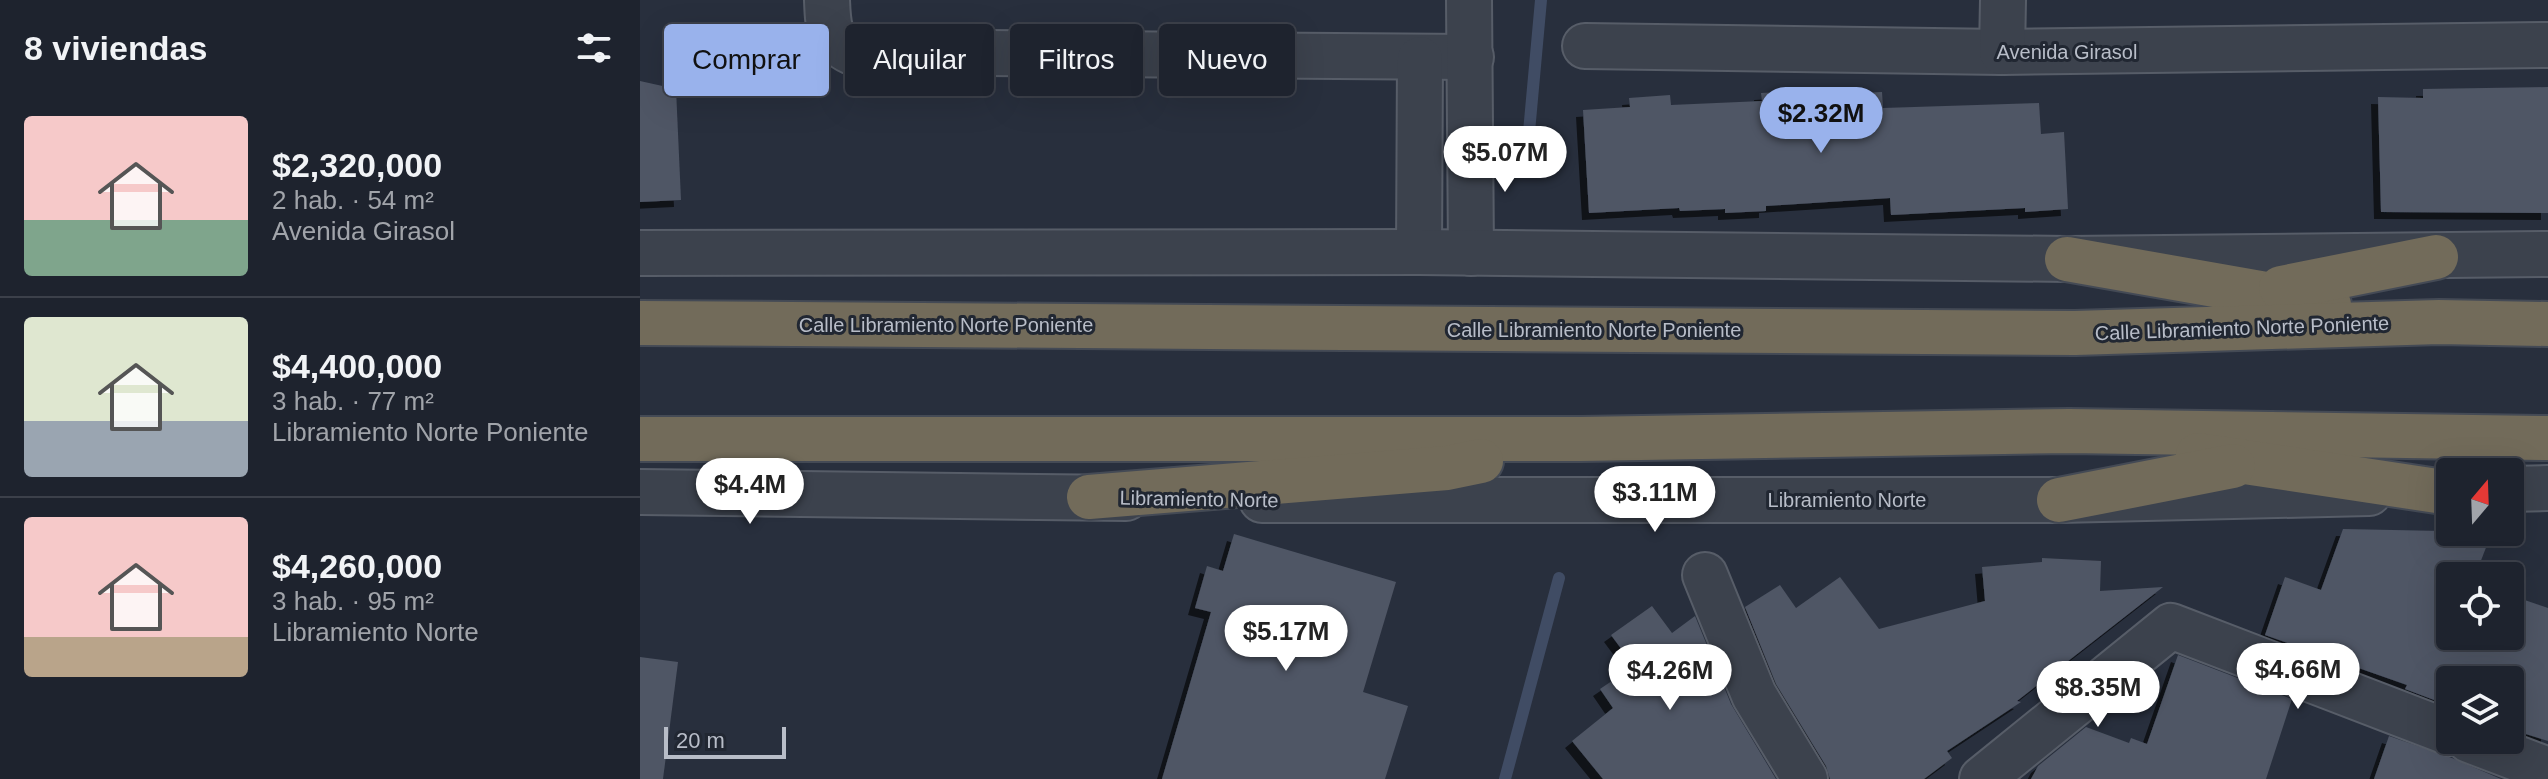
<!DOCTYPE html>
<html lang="es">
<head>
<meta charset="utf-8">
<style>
	:root { --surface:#1e232e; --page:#2b2f3a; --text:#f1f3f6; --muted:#a1a4aa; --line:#3c404a; --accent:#99b2ec }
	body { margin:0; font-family:Arial,sans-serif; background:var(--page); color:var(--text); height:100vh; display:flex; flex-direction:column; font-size:30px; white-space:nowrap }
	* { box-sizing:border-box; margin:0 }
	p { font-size:26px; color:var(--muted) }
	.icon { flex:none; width:44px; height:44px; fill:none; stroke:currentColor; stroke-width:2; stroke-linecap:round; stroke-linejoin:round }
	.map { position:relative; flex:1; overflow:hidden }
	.sheet { display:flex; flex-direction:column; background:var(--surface); width:640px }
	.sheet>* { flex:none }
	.banner { position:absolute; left:24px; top:24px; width:760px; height:72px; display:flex; gap:16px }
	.needle { width:52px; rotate:19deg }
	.tools { position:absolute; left:1796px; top:458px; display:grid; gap:16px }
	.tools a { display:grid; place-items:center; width:88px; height:88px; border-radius:8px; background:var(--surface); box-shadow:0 8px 32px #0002,0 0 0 2px var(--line); font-size:40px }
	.scale { position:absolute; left:24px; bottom:20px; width:122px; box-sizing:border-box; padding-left:8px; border:4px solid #b8bdc8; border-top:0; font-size:22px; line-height:28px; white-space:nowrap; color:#b8bdc8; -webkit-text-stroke:6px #212732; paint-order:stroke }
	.price { position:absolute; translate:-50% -68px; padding:0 18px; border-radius:28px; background:#fff; color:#222; font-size:26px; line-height:52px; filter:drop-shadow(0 2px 4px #0008) }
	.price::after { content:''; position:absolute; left:50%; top:48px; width:24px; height:18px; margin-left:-12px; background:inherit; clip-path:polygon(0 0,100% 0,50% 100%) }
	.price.on { background:var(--accent); color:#111 }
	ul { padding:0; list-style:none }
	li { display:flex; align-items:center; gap:24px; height:200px; padding:0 24px }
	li+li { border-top:2px solid var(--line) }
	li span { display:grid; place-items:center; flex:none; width:224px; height:160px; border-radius:8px; color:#555 }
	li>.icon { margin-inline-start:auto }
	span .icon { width:96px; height:96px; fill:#fffc; stroke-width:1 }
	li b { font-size:34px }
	h2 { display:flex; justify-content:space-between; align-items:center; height:96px; padding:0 24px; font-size:34px }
	.tag { padding:0 28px; border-radius:8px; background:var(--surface); box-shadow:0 8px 32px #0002,0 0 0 2px var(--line); font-size:28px; line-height:72px }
	.tag.on { background:var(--accent); color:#111 }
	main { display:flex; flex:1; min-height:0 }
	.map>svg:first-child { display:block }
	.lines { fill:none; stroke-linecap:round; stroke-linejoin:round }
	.stream { stroke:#404c64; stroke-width:12 }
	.building { fill:#4f5665; filter:url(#shadow) }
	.minor-casing { stroke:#575d68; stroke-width:48 }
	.highway-casing { stroke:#444a55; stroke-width:48 }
	.minor { stroke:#3c424d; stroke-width:44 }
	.highway { stroke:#726b5a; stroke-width:44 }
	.labels { text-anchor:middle; stroke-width:6; stroke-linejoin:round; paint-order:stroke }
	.street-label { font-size:20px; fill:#b8bdc8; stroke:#212732 }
</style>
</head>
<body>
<main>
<section class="sheet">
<h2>8 viviendas<svg class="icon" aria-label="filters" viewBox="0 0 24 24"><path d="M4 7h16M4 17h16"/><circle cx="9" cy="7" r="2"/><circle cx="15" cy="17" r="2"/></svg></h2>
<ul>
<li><span style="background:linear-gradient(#f6c9c9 65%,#7fa58c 0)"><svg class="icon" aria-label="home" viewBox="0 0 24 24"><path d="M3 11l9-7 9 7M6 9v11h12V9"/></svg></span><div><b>$2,320,000</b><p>2 hab. · 54 m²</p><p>Avenida Girasol</p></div></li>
<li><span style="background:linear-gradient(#dfe7d0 65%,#9aa5b1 0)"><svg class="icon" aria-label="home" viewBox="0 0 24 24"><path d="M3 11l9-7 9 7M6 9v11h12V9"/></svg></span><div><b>$4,400,000</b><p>3 hab. · 77 m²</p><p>Libramiento Norte Poniente</p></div></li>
<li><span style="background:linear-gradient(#f6c9c9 75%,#b9a48a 0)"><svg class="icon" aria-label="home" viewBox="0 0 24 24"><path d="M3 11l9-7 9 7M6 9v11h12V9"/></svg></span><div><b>$4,260,000</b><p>3 hab. · 95 m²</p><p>Libramiento Norte</p></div></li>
</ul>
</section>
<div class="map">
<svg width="1908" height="779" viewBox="0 0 1908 779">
	<defs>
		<filter id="shadow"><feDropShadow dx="-7" dy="7" stdDeviation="0" flood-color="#0009"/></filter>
	</defs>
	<rect width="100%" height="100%" fill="#282f3d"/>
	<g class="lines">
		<g class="stream">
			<path d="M 886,165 L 901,0"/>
			<path d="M 865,779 L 919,578"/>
		</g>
	</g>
	<g class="building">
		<path d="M 0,81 L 36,89 L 41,200 L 0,202 Z"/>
		<path d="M 1908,87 L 1908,213 L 1741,212 L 1738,97 L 1783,98 L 1783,89 Z"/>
		<path d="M 1158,91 L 1158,95 L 1181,95 L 1242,92 L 1243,108 L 1399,103 L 1401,134 L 1424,132 L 1428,209 L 1385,212 L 1385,208 L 1251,215 L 1250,198 L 1126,206 L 1126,211 L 1085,213 L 1085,209 L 1040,211 L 1039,208 L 949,213 L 943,110 L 990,107 L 989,98 L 1030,95 L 1031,105 L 1122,101 L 1121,93 Z"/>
		<path d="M 1703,529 L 1852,532 L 1835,576 L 1810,576 L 1810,636 L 1870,636 L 1870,595 L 1908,608 L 1908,741 L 1870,729 L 1870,680 L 1810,680 L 1810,706 L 1765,689 L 1767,685 L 1625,635 L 1645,577 L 1681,590 Z"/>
		<path d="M 594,534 L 756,582 L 723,692 L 768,706 L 745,779 L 522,779 L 571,612 L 555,608 L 567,566 L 583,571 Z"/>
		<path d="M 1402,558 L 1461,561 L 1460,591 L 1523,587 L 1377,701 L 1381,702 L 1307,751 L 1312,758 L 1284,779 L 1190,779 L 1186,766 L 1136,684 L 1105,607 L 1140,585 L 1156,608 L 1200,577 L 1239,629 L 1345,601 L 1342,567 L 1402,562 Z"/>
		<path d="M 1012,606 L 1032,633 L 1055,616 L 1091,704 L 1136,779 L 963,779 L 932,741 L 973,708 L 960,689 L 994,666 L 971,635 Z"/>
		<path d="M 1538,655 L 1652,699 L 1626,779 L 1391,779 L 1398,766 L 1446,727 L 1489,743 L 1491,738 L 1507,744 Z"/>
		<path d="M 0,657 L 38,662 L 23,779 L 0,779 Z"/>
		<path d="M 1749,736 L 1812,758 L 1861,779 L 1734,779 Z"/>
	</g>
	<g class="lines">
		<defs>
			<g id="minor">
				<path d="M 187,0 C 188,25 188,41 212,52 L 831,57"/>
				<path d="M 829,0 L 831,253"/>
				<path d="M 945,46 L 1362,52 L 1908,45"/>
				<path d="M 1362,52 L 1363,0"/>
				<path d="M 779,252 L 780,59"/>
				<path d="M 0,253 L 779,252 L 1427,259 L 1908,254"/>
				<path d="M 1870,489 L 1908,488"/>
				<path d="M 0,492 L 486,498"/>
				<path d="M 622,500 L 1419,500 L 1729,493"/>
				<path d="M 1065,575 L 1114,695 L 1165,779"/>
				<path d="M 1829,740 L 1908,770"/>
				<path d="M 1342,779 L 1531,626 L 1810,733"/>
			</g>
			<g id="highway">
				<path d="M 1427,259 L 1689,305"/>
				<path d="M 1641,288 L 1796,257"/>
				<path d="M 0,323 L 1435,333 L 1799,322 L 1908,324"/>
				<path d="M 0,439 L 940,439 L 1429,431 L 1908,438"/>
				<path d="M 1558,455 L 1797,491"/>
				<path d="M 449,497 L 807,468 L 841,461"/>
				<path d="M 1419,500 L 1593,466"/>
			</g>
		</defs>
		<use href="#minor" class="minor-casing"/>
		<use href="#highway" class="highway-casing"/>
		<use href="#minor" class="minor"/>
		<use href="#highway" class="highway"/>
	</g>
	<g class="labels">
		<g class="street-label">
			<text x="1427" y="59">Avenida Girasol</text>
			<text x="306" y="332">Calle Libramiento Norte Poniente</text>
			<text transform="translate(1602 328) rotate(-2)" y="7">Calle Libramiento Norte Poniente</text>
			<text x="954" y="337">Calle Libramiento Norte Poniente</text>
			<text transform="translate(559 499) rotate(1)" y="7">Libramiento Norte</text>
			<text x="1207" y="507">Libramiento Norte</text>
		</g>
	</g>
</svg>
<div class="tools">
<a><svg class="needle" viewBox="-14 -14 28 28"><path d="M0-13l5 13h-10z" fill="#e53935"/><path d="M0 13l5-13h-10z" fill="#a1a4aa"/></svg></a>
<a><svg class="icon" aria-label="locate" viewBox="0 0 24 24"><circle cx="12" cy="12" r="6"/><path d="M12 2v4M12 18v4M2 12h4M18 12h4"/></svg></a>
<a><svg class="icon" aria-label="layers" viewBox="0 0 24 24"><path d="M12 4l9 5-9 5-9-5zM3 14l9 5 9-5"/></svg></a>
</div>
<div class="scale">20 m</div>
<b class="price on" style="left:1181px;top:155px">$2.32M</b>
<b class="price" style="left:865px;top:194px">$5.07M</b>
<b class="price" style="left:110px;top:526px">$4.4M</b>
<b class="price" style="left:1015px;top:534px">$3.11M</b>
<b class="price" style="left:646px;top:673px">$5.17M</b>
<b class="price" style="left:1658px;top:711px">$4.66M</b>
<b class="price" style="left:1030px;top:712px">$4.26M</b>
<b class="price" style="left:1458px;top:729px">$8.35M</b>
<div class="banner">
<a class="tag on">Comprar</a>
<a class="tag">Alquilar</a>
<a class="tag">Filtros</a>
<a class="tag">Nuevo</a>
</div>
</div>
</main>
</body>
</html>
